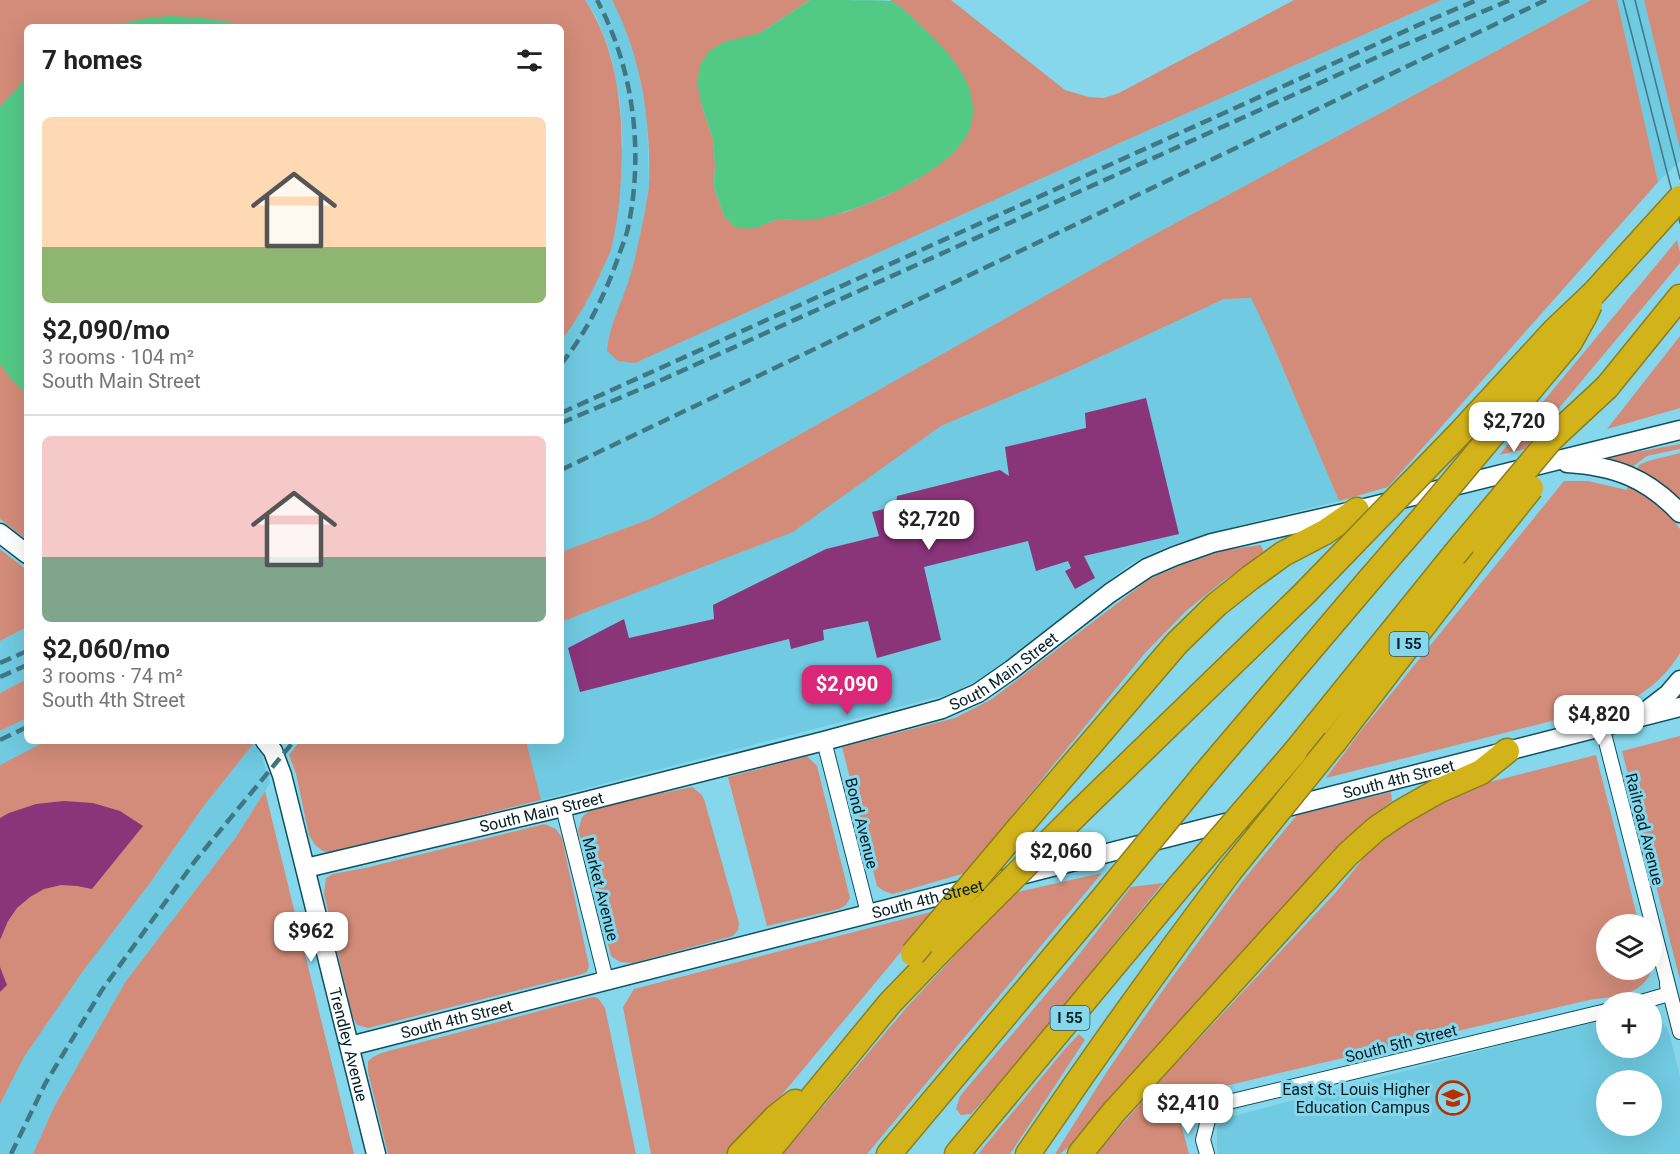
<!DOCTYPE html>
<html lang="en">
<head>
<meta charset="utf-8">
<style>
	:root { --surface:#fff; --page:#f2f2f2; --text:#222; --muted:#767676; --line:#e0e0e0; --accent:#db2777 }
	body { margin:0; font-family:Roboto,sans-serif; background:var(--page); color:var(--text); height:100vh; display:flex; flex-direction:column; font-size:22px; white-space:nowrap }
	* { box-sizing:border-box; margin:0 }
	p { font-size:20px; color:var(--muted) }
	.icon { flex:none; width:33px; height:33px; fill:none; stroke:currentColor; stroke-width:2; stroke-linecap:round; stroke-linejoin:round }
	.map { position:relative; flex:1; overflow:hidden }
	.details { position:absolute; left:24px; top:24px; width:540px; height:720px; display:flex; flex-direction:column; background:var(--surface); border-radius:9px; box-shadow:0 6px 24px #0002 }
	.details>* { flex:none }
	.buttons { position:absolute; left:1596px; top:914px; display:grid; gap:12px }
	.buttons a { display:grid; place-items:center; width:66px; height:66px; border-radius:50%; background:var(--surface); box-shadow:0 6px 24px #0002; font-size:30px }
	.price { position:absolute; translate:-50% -51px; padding:0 14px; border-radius:12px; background:#fff; color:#222; font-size:20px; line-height:39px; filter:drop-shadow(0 2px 3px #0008) }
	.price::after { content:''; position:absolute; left:50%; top:36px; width:18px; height:14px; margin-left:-9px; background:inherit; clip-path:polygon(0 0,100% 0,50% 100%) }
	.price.current { background:var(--accent); color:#fff }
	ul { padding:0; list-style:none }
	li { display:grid; align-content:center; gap:12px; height:318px; padding:0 18px }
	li+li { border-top:2px solid var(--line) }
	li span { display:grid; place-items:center; height:186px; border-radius:9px; color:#555 }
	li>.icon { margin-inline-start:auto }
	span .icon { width:108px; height:108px; fill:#fffc; stroke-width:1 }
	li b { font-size:26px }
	h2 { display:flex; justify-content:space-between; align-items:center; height:72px; padding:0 18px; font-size:26px }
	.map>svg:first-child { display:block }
	.built { fill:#70cae1; fill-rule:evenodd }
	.green { fill:#d38c79 }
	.water { fill:#53c986 }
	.building { fill:#8a347a }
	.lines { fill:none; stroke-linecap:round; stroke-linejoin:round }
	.street-casing { stroke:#0b515f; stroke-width:16 }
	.secondary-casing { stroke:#0b515f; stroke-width:21 }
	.highway-casing { stroke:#897f1e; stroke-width:27 }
	.street { stroke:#fff; stroke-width:14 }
	.secondary { stroke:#fff; stroke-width:18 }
	.highway { stroke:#d3b31a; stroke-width:24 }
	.tram { stroke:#407784; stroke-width:1.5 }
	.rail { stroke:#407784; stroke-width:4.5; stroke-dasharray:12 6; stroke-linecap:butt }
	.highway-bridge-casing { stroke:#897f1e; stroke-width:27; stroke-linecap:butt }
	.highway-bridge { stroke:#d3b31a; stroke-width:24 }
	.labels { text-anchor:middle; stroke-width:6; stroke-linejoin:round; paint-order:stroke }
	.shield { fill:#86d7eb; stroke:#285660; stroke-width:1.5 }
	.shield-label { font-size:15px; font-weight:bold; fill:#001e25 }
	.street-label { font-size:16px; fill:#001e25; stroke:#86d7eb }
	.poi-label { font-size:16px; fill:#001e25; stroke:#86d7eb; text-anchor:end }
</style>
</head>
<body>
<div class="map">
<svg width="1680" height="1154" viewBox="0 0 1680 1154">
	<rect width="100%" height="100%" fill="#86d7eb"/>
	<g class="built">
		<path d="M 585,0 L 612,0 L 622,20 L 637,64 L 647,118 L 649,185 L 639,242 L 627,290 L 634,363 L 1122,142 L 1442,0 L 1591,0 L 1144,240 L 650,519 L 561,552 L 561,341 L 569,331 L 623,145 L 620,100 L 611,55 L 596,16 Z"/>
		<path d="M 1617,0 L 1644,0 L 1680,149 L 1680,161 L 1658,182 Z"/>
		<path d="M 1251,298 L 1270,338 L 1339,501 L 1241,525 L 1172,545 L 1150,554 L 1129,565 L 1001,664 L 978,680 L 953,693 L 541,800 L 526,741 L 561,741 L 561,622 L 792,532 L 941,426 L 1070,371 L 1224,299 Z"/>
		<path d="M 27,627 L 27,679 L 0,693 L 0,641 Z"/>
		<path d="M 27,718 L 27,741 L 46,741 L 0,765 L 0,731 Z"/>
		<path d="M 254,743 L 262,757 L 270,783 L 236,837 L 126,981 L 54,1107 L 33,1154 L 0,1154 L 0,1104 L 24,1057 L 83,971 L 150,883 L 203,807 Z"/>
		<path d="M 1652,1016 L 1656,1017 L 1668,1029 L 1680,1076 L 1680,1154 L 1218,1154 L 1217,1148 L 1217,1127 L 1230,1117 L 1540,1035 L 1606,1020 L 1606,1047 L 1652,1047 ZM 1606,1080 L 1652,1080 L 1652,1125 L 1606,1125 Z"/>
	</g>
	<g class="green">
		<path d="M 0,0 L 585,0 C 619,52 624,116 621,176 C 620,200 617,226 611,249 C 609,256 605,263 602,270 C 591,295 578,319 561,341 L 561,27 L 27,27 L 27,540 L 0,519 Z"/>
		<path d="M 612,0 L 810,0 L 760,33 L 701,103 L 713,139 L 715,165 L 714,187 L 724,216 L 737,228 L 753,228 L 779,219 L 808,220 L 846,212 L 884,197 L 918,179 L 903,9 L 890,0 L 951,0 L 1065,90 L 1089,97 L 1104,98 L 1119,93 L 1294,0 L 1442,0 L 1122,142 L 635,363 L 618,361 L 607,351 C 609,324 624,299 631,273 C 637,252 641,231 645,210 C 646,201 649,192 649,183 C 651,120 641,56 612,0 Z"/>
		<path d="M 1591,0 L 1617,0 L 1658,182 L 1388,487 L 1339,501 L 1270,338 L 1251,298 L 1224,299 L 1070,371 L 941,426 L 793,532 L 561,622 L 561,552 L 650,519 L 1144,240 Z"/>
		<path d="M 1644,0 L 1680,0 L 1680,149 Z"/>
		<path d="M 1677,240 L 1680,252 L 1680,263 L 1525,449 L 1499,455 Z"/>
		<path d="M 1680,336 L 1680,408 L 1607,429 Z"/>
		<path d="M 1680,444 L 1680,449 L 1647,456 L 1632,467 L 1606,460 L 1604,458 Z"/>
		<path d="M 1680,453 L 1680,498 L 1665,486 L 1637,469 L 1639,465 L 1648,461 Z"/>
		<path d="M 1564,481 L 1588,481 L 1627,490 L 1628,485 L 1649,497 L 1667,511 L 1680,529 L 1680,653 C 1667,675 1646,694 1623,703 L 1326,778 L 1356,737 Z"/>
		<path d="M 1261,545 L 1264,553 L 1223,581 L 1186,611 L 1145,653 L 965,873 L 893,894 L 884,891 L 877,886 L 842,747 L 955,718 L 992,699 L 1149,579 L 1184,564 L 1225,550 Z"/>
		<path d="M 0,549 L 27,570 L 27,627 L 0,641 Z"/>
		<path d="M 27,679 L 27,718 L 0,731 L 0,693 Z"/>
		<path d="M 1680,736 L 1680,980 L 1622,751 Z"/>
		<path d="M 46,741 L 251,741 L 254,743 L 203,807 L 150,883 L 83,971 L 24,1057 L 0,1104 L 0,765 Z"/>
		<path d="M 300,741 L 526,741 L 541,800 L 332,853 L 323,851 L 315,845 L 309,835 L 296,774 L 289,755 Z"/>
		<path d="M 1596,755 L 1639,924 L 1606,924 L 1606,969 L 1649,969 L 1650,974 C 1637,998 1613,996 1589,1000 L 1208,1090 L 1181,1124 L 1189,1154 L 1096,1154 L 1168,1072 L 1337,891 L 1374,845 L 1404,819 L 1482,784 Z"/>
		<path d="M 807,756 L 817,766 L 850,898 L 846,905 L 839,909 L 767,926 L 728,777 Z"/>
		<path d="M 692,787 L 701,794 L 704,799 L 739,923 L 738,930 L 733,936 L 633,963 L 620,962 L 611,956 L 590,869 L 578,831 L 582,817 L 594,807 Z"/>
		<path d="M 265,791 L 354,1154 L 33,1154 L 54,1107 L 126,981 L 236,837 Z"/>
		<path d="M 1391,792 L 1392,801 L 1372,816 L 1077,1140 L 1060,1154 L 1055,1154 L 1106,1073 L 1163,990 L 1241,883 L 1297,815 Z"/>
		<path d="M 545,824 L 556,829 L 562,838 L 589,966 L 587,972 L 579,975 L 368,1028 L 357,1025 L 352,1015 L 324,894 L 326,878 L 333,874 L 365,868 Z"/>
		<path d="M 1102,873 L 867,1154 L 783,1154 L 907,1007 L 1013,893 Z"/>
		<path d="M 1163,883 L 1014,1067 L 971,1114 L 961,1115 L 956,1109 L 960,1096 L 1074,961 L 1131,887 Z"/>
		<path d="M 935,911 L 750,1133 L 729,1154 L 651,1154 L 623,1007 L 634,989 Z"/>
		<path d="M 592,997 L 598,998 L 605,1008 L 636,1154 L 388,1154 L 368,1072 L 368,1061 L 373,1057 L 381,1053 Z"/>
		<path d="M 1079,1034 L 1085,1040 L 1010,1154 L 978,1154 L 1065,1049 Z"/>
	</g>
	<g class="water">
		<path d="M 810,0 C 824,0 883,0 892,1 C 902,6 911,17 920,25 C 948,50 987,91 968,133 C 948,174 852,216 808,220 C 799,221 790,219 781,219 C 772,220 763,226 755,228 C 749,229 742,228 736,228 L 724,216 L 714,187 L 715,165 L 713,139 L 701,103 L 697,81 L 700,65 L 709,51 L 724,42 L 760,33 Z"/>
		<path d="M 170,16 C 197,17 222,19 248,27 L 109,27 L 141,19 Z"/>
		<path d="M 27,77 L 27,395 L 10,378 L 0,364 L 0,107 Z"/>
	</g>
	<g class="building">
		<path d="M 1146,398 L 1179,534 L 1084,556 L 1095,578 L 1075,589 L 1065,571 L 1071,568 L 1068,561 L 1036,571 L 1028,541 L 924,567 L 941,640 L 877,658 L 868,621 L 823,630 L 824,640 L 791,649 L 789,639 L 580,692 L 568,648 L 624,619 L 629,638 L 714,619 L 713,605 L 826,549 L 879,536 L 872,512 L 896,506 L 897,496 L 1000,470 L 1009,476 L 1005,447 L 1086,428 L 1085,413 Z"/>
		<path d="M 64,801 L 93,803 L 120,811 L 143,826 L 92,889 L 77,886 L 61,885 L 44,889 L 30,897 L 17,908 L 8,921 L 0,940 L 0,818 L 9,813 L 36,804 Z"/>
		<path d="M 0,967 L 7,985 L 0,992 Z"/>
	</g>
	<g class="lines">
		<defs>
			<g id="street">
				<path d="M 1602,726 L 1680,1032"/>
				<path d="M 824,741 L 868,913"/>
				<path d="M 563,807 L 606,980"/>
				<path d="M 1641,1002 L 1669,994 L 1667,985"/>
				<path d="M 1207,1154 L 1203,1140 L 1209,1116 L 1220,1104 L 1606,1011"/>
			</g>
			<g id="secondary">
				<path d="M 1567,463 C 1615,466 1647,478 1680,513"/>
				<path d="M 0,533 L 27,554"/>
				<path d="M 1646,711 L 1668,694 L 1680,680"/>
				<path id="s1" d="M 265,741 L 273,751 L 282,775 L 376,1154"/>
				<path id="s2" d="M 306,868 L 563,807 L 824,741 L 942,709 L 978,693 L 1011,670 L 1110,593 L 1147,568 L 1175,556 L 1212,543 L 1357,510 L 1680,430"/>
				<path id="s3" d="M 350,1046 L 1680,707"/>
			</g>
			<g id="highway">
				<path d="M 1594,293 L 1650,231"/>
				<path d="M 1607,387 L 1680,297"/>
				<path d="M 1335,741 L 1484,547"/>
				<path d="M 1295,752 L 1454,555"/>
				<path d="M 1203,776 L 1371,578"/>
				<path d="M 1076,815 L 1305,593"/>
				<path d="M 1019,828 L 1177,643 L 1216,605 L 1250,578 L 1283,554 L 1325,532 L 1357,510"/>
				<path d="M 740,1154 L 776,1117 L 795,1102"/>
				<path d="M 766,1154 L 890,1003 L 943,948"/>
				<path d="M 889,1154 L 1100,902"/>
				<path d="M 957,1154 L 1183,882"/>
				<path d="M 1028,1154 C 1093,1058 1160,964 1230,871"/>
				<path d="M 1080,1154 L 1113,1113 L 1347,855 L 1376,829 L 1401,812 L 1438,791 L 1481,772 L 1507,751"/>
			</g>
		</defs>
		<use href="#street" class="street-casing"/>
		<use href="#secondary" class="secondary-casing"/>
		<use href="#highway" class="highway-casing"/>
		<use href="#street" class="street"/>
		<use href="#secondary" class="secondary"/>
		<use href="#highway" class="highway"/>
		<g class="tram">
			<path d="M 1623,0 L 1680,223"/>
			<path d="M 1635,0 L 1680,179"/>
		</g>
		<g class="rail">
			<path d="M 561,364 C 587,332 606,293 619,255 C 622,246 626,237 628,228 C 644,152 634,69 597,0"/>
			<path d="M 561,413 L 1423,23 L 1477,0"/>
			<path d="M 561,423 L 657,382 L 1395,49 L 1510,0"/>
			<path d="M 561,470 L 1546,0"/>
			<path d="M 0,663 L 27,651"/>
			<path d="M 0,677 L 27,665"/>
			<path d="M 0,740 L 27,727"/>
			<path d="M 11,1154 L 45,1084 L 102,990 L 195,861 L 294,741"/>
		</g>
		<defs>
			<g id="highway-bridge">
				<path d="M 1650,231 L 1680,198"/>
				<path d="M 1484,547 L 1531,488"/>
				<path d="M 1454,555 L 1551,439 L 1607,387"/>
				<path d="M 1371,578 L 1422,519 L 1570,342 L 1584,317 L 1590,304"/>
				<path d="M 1305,593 L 1461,432 L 1555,330 L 1594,293"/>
				<path d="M 1230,871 L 1335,741"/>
				<path d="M 1183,882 L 1295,752"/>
				<path d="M 1100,902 L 1203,776"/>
				<path d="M 943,948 L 1076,815"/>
				<path d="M 913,954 L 1019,828"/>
			</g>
		</defs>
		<use href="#highway-bridge" class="highway-bridge-casing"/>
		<use href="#highway-bridge" class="highway-bridge"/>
	</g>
	<defs>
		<symbol id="university-ring" viewBox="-11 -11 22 22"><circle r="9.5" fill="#86d7eb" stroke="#b82f00" stroke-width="1.5"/><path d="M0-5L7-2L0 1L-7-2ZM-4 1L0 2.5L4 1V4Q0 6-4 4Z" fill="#b82f00"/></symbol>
	</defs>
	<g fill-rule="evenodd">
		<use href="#university-ring" x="1434" y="1079" width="38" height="38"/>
	</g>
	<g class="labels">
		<g class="shield">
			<rect x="1389.5" y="632" width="39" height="24" rx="4.5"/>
			<rect x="1050.5" y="1006" width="39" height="24" rx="4.5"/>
		</g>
		<g class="shield-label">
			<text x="1409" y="649">I 55</text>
			<text x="1070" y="1023">I 55</text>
		</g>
		<g class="street-label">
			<text dy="6" stroke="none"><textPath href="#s2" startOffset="728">South Main Street</textPath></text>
			<text dy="6" stroke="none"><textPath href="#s3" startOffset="1082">South 4th Street</textPath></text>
			<text dy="6" stroke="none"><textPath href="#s2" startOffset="242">South Main Street</textPath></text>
			<text transform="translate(862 823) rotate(76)" y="6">Bond Avenue</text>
			<text transform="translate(1645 829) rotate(76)" y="6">Railroad Avenue</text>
			<text transform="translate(601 889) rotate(76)" y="6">Market Avenue</text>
			<text dy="6" stroke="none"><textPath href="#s3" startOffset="596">South 4th Street</textPath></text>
			<text dy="6" stroke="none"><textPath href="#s3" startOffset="110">South 4th Street</textPath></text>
			<text transform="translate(1401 1043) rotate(-14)" y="6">South 5th Street</text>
			<text dy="6" stroke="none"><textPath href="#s1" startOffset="316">Trendley Avenue</textPath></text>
		</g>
		<g class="poi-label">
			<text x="1430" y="1095">East St. Louis Higher<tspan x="1430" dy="18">Education Campus</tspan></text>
		</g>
	</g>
</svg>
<div class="buttons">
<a><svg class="icon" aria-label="layers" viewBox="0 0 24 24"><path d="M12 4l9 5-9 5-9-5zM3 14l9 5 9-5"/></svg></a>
<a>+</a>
<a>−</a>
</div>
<b class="price" style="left:1514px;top:453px">$2,720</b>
<b class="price" style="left:929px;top:551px">$2,720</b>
<b class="price current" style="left:847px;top:716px">$2,090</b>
<b class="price" style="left:1599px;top:746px">$4,820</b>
<b class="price" style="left:1061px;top:883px">$2,060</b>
<b class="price" style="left:311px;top:963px">$962</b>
<b class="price" style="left:1188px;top:1135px">$2,410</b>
<section class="details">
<h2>7 homes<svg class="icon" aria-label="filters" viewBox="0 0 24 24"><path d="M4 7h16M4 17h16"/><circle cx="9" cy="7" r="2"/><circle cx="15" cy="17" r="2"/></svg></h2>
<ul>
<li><span style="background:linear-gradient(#ffd9b3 70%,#8fb573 0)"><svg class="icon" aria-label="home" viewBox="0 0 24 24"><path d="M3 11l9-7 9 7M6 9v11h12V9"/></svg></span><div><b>$2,090/mo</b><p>3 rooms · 104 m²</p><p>South Main Street</p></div></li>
<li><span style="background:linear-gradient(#f6c9c9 65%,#7fa58c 0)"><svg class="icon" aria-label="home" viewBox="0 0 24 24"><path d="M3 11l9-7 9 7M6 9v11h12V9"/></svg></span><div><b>$2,060/mo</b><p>3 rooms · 74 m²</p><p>South 4th Street</p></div></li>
</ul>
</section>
</div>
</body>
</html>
